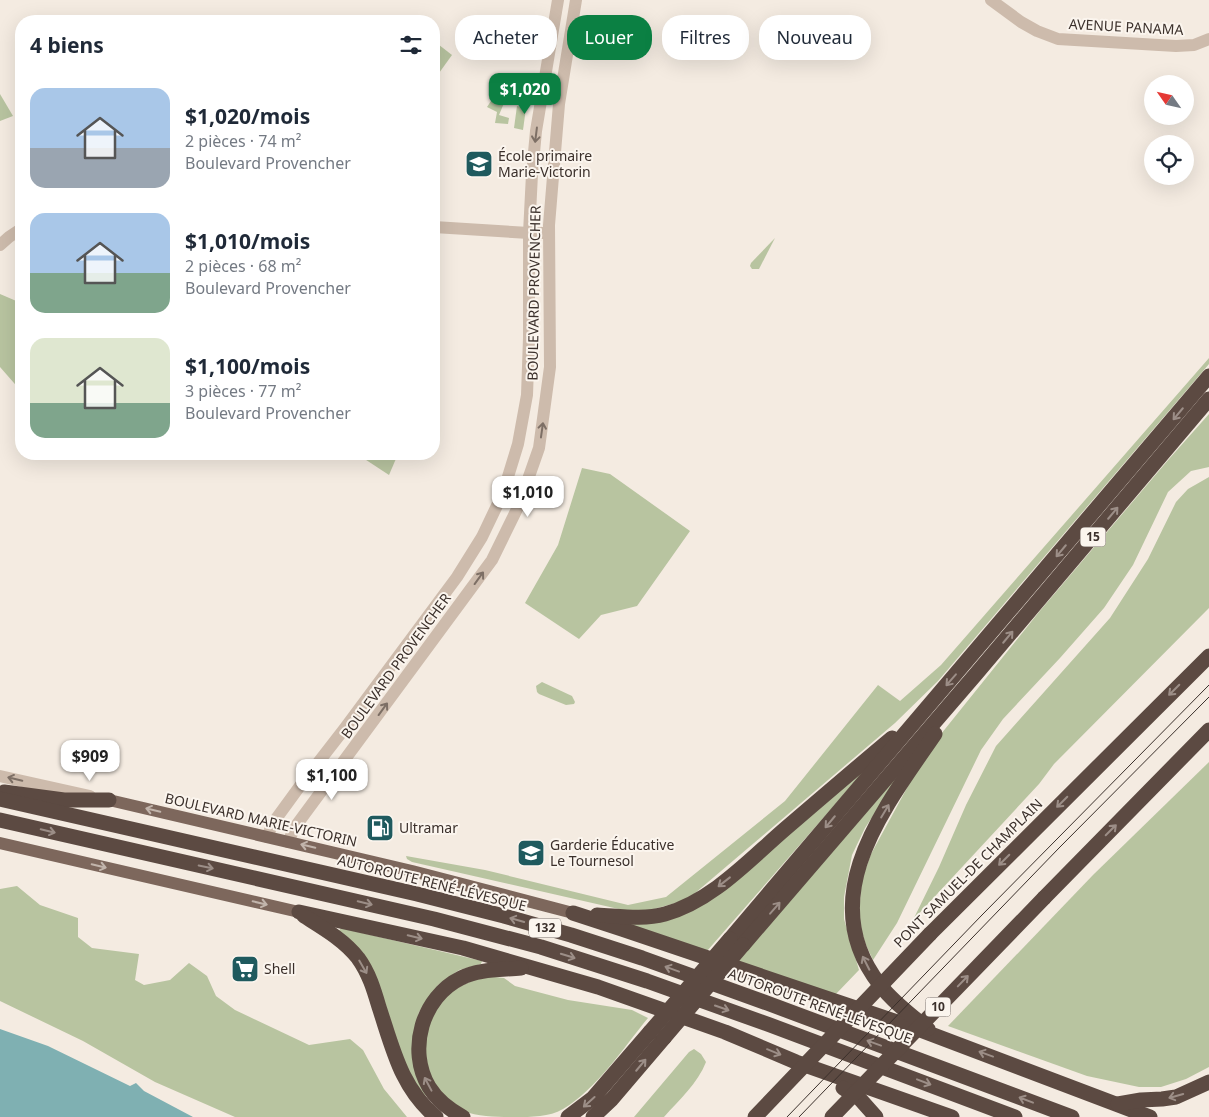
<!DOCTYPE html>
<html lang="fr">
<head>
<meta charset="utf-8">
<style>
	:root { --surface:#fff; --page:#f6f6f7; --text:#1f2937; --muted:#747a83; --accent:#0b8043 }
	body { margin:0; font-family:"Noto Sans",sans-serif; background:var(--page); color:var(--text); height:100vh; display:flex; flex-direction:column; font-size:19px; white-space:nowrap }
	* { box-sizing:border-box; margin:0 }
	p { font-size:16px; color:var(--muted) }
	.icon { flex:none; width:28px; height:28px; fill:none; stroke:currentColor; stroke-width:2; stroke-linecap:round; stroke-linejoin:round }
	.map { position:relative; flex:1; overflow:hidden }
	.drawer { position:absolute; left:15px; top:15px; width:425px; height:445px; display:flex; flex-direction:column; background:var(--surface); border-radius:20px; box-shadow:0 5px 20px #0002 }
	.drawer>* { flex:none }
	.top-card { position:absolute; left:455px; top:15px; width:475px; height:45px; display:flex; gap:10px }
	.needle { width:32px; rotate:304deg }
	.buttons { position:absolute; left:1144px; top:75px; display:grid; gap:10px }
	.buttons a { display:grid; place-items:center; width:50px; height:50px; border-radius:50%; background:var(--surface); box-shadow:0 5px 20px #0002; font-size:25px }
	.price { position:absolute; translate:-50% -42px; padding:0 11px; border-radius:10px; background:#fff; color:#222; font-size:16px; line-height:32px; filter:drop-shadow(0 1px 2px #0008) }
	.price::after { content:''; position:absolute; left:50%; top:30px; width:15px; height:11px; margin-left:-8px; background:inherit; clip-path:polygon(0 0,100% 0,50% 100%) }
	.price.selected { background:var(--accent); color:#fff }
	ul { padding:0; list-style:none }
	li { display:flex; align-items:center; gap:15px; height:125px; padding:0 15px }
	li span { display:grid; place-items:center; flex:none; width:140px; height:100px; border-radius:15px; color:#555 }
	li>.icon { margin-inline-start:auto }
	span .icon { width:60px; height:60px; fill:#fffc; stroke-width:1 }
	li b { font-size:21px }
	h2 { display:flex; justify-content:space-between; align-items:center; height:60px; padding:0 15px; font-size:21px }
	.pill { padding:0 18px; border-radius:20px; background:var(--surface); box-shadow:0 5px 20px #0002; font-size:18px; line-height:45px }
	.pill.selected { background:var(--accent); color:#fff }
	.map>svg:first-child { display:block }
	.green { fill:#b8c4a0 }
	.water { fill:#7fb0b2 }
	.lines { fill:none; stroke-linecap:round; stroke-linejoin:round }
	.minor { stroke:#cdbbac; stroke-width:12 }
	.major { stroke:#7d675c; stroke-width:12 }
	.highway { stroke:#5c4a42; stroke-width:15 }
	.tram { stroke:#3b302b; stroke-width:1 }
	.highway-bridge { stroke:#5c4a42; stroke-width:15 }
	.oneway { stroke:#7d6f65 }
	.oneway2 { stroke:#9c8e87 }
	.oneway3 { stroke:#c2b5ac }
	.labels { text-anchor:middle; stroke-width:4; stroke-linejoin:round; paint-order:stroke }
	.shield { fill:#fbf5ee; stroke:#756b66; stroke-width:1 }
	.shield-label { font-size:12px; font-weight:bold; fill:#3b302b }
	.street-label { font-size:14px; fill:#3b302b; stroke:#fbf5ee }
	.poi-label { font-size:14px; fill:#3b302b; stroke:#fbf5ee; text-anchor:start }
</style>
</head>
<body>
<div class="map">
<svg width="1209" height="1117" viewBox="0 0 1209 1117">
	<rect width="100%" height="100%" fill="#f4ebe1"/>
	<g class="green">
		<path d="M 434,41 L 452,55 L 434,80 Z"/>
		<path d="M 499,89 L 507,96 L 499,115 L 509,118 L 508,124 L 495,123 L 497,112 L 487,107 Z"/>
		<path d="M 0,94 L 13,116 L 0,121 Z"/>
		<path d="M 517,106 L 526,108 L 523,130 L 514,128 Z"/>
		<path d="M 775,238 L 759,269 L 752,269 L 750,266 L 751,263 Z"/>
		<path d="M 0,294 L 21,303 L 21,391 L 0,367 Z"/>
		<path d="M 1209,358 L 1209,364 L 938,681 L 895,723 L 694,894 L 679,902 L 647,911 L 623,910 L 412,862 L 407,859 L 406,856 L 485,870 L 628,905 L 666,897 L 785,801 L 878,685 L 900,701 L 941,665 Z"/>
		<path d="M 1209,414 L 1209,467 L 1191,471 L 1168,492 L 1133,565 L 1104,608 L 1060,658 L 1003,719 L 981,750 L 897,923 L 873,960 L 866,945 L 859,923 L 861,882 L 871,854 L 913,777 L 937,739 L 1039,612 L 1169,459 Z"/>
		<path d="M 357,454 L 398,454 L 389,475 Z"/>
		<path d="M 582,468 L 610,474 L 690,531 L 637,606 L 601,615 L 579,639 L 525,603 L 558,545 Z"/>
		<path d="M 1209,477 L 1209,608 L 1054,764 L 1039,784 L 913,920 L 939,867 L 966,805 L 996,746 L 1110,618 L 1148,559 L 1176,502 L 1188,489 Z"/>
		<path d="M 542,682 L 572,696 L 575,702 L 574,704 L 566,705 L 539,694 L 537,692 L 536,686 Z"/>
		<path d="M 1209,762 L 1209,1067 L 1186,1079 L 1161,1087 L 1139,1087 L 1087,1076 L 948,1026 L 1093,875 Z"/>
		<path d="M 866,769 L 707,951 L 627,924 L 672,918 Z"/>
		<path d="M 893,777 L 897,779 L 865,828 L 852,855 L 844,897 L 844,919 L 859,970 L 835,995 L 737,961 Z"/>
		<path d="M 17,886 L 40,905 L 78,918 L 78,937 L 92,948 L 139,954 L 135,980 L 144,985 L 170,980 L 189,963 L 207,976 L 216,996 L 235,1010 L 309,1045 L 350,1039 L 363,1050 L 384,1089 L 407,1117 L 235,1117 L 155,1082 L 83,1041 L 0,1001 L 0,889 Z"/>
		<path d="M 341,928 L 482,961 L 481,964 L 459,970 L 438,985 L 419,1012 L 415,1030 L 428,1093 L 424,1097 L 418,1091 L 338,932 Z"/>
		<path d="M 485,976 L 504,978 L 515,986 L 568,1000 L 632,1010 L 648,1018 C 624,1047 596,1090 563,1109 C 549,1117 532,1117 515,1117 C 498,1117 479,1117 463,1111 C 426,1093 414,1043 435,1009 C 447,991 465,983 485,976 Z"/>
		<path d="M 694,1049 L 701,1054 L 706,1062 C 698,1083 679,1100 664,1117 L 634,1117 L 689,1052 Z"/>
	</g>
	<path class="water" d="M 0,1029 L 48,1046 L 130,1086 L 136,1083 L 144,1091 L 193,1117 L 0,1117 Z"/>
	<g class="lines">
		<g class="minor">
			<path d="M 991,0 L 1021,22 L 1037,31 L 1058,39 L 1176,46 L 1194,45 L 1209,39"/>
			<path d="M 434,227 L 529,233 L 549,233"/>
			<path d="M 0,245 L 9,237 L 21,229"/>
			<path d="M 0,776 L 90,796"/>
			<path d="M 267,837 L 273,823 L 300,786 L 345,728 L 457,577 L 482,537 L 503,493 L 518,444 L 527,395 L 529,338 L 529,233 L 532,174 L 536,131 L 558,0"/>
			<path d="M 288,842 L 295,827 L 492,560 L 519,505 L 539,448 L 550,367 L 549,225 L 559,104 L 576,0"/>
		</g>
		<g class="major">
			<path d="M 109,800 L 412,871 L 573,913"/>
			<path d="M 0,843 L 299,912"/>
		</g>
		<g class="highway">
			<path d="M 4,792 L 64,800 L 109,800"/>
			<path d="M 0,799 L 417,894 L 504,916 L 571,935 L 642,958 L 767,1003 L 1072,1117"/>
			<path d="M 0,820 L 434,919 L 541,947 L 647,981 L 770,1025 L 1015,1117"/>
			<path d="M 1044,898 L 1209,730"/>
			<path d="M 299,912 L 463,948 L 598,987 L 725,1032 L 796,1062 L 952,1117"/>
			<path d="M 573,913 L 622,929 L 915,1028 L 1150,1117"/>
			<path d="M 597,915 C 619,916 643,920 665,914 C 712,901 749,860 785,829 C 820,799 856,768 892,738"/>
			<path d="M 304,916 C 323,928 344,940 358,958 C 369,973 374,990 379,1007 C 393,1049 401,1088 436,1117"/>
			<path d="M 930,934 L 1209,656"/>
			<path d="M 730,939 L 1209,376"/>
			<path d="M 743,945 L 976,674 L 1209,399"/>
			<path d="M 928,1029 C 911,1015 893,1002 880,985 C 812,898 884,808 935,734"/>
			<path d="M 843,1088 L 860,1099 L 876,1117"/>
			<path d="M 1118,1104 L 1141,1100 L 1162,1099 L 1176,1097 L 1209,1082"/>
			<path d="M 463,1117 C 450,1110 437,1100 429,1087 C 407,1050 422,997 461,978 C 478,969 501,970 521,968"/>
			<path d="M 568,1117 L 593,1098 L 650,1032"/>
			<path d="M 593,1117 L 612,1099 L 664,1038"/>
		</g>
		<g class="tram">
			<path d="M 787,1117 L 982,915 L 1209,685"/>
			<path d="M 799,1117 L 1059,848 L 1209,697"/>
		</g>
		<g class="highway-bridge">
			<path d="M 650,1032 L 730,939"/>
			<path d="M 664,1038 L 743,945"/>
			<path d="M 755,1117 L 930,934"/>
			<path d="M 832,1117 L 1044,898"/>
		</g>
	</g>
	<defs><path id="oneway-shaft" d="M-6 0H5M1.5-3L5.5 0L1.5 3" fill="none" stroke-width="1.6" stroke-linecap="round" stroke-linejoin="round" transform="scale(1.25)"/></defs>
	<g class="oneway">
		<use href="#oneway-shaft" transform="translate(536 135) rotate(97)"/>
		<use href="#oneway-shaft" transform="translate(542 430) rotate(-82)"/>
		<use href="#oneway-shaft" transform="translate(479 578) rotate(-54)"/>
		<use href="#oneway-shaft" transform="translate(383 709) rotate(-54)"/>
		<use href="#oneway-shaft" transform="translate(15 779) rotate(-167)"/>
	</g>
	<g class="oneway2">
		<use href="#oneway-shaft" transform="translate(1178 414) rotate(130)"/>
		<use href="#oneway-shaft" transform="translate(1113 513) rotate(-50)"/>
		<use href="#oneway-shaft" transform="translate(1061 551) rotate(130)"/>
		<use href="#oneway-shaft" transform="translate(1008 637) rotate(-50)"/>
		<use href="#oneway-shaft" transform="translate(951 680) rotate(131)"/>
		<use href="#oneway-shaft" transform="translate(1174 690) rotate(135)"/>
		<use href="#oneway-shaft" transform="translate(1062 802) rotate(135)"/>
		<use href="#oneway-shaft" transform="translate(885 811) rotate(-59)"/>
		<use href="#oneway-shaft" transform="translate(830 822) rotate(130)"/>
		<use href="#oneway-shaft" transform="translate(1111 830) rotate(-45)"/>
		<use href="#oneway-shaft" transform="translate(48 831) rotate(13)"/>
		<use href="#oneway-shaft" transform="translate(1004 860) rotate(135)"/>
		<use href="#oneway-shaft" transform="translate(206 867) rotate(12)"/>
		<use href="#oneway-shaft" transform="translate(724 882) rotate(142)"/>
		<use href="#oneway-shaft" transform="translate(365 903) rotate(13)"/>
		<use href="#oneway-shaft" transform="translate(775 908) rotate(-49)"/>
		<use href="#oneway-shaft" transform="translate(517 920) rotate(-164)"/>
		<use href="#oneway-shaft" transform="translate(415 937) rotate(13)"/>
		<use href="#oneway-shaft" transform="translate(568 956) rotate(17)"/>
		<use href="#oneway-shaft" transform="translate(866 963) rotate(-117)"/>
		<use href="#oneway-shaft" transform="translate(363 967) rotate(60)"/>
		<use href="#oneway-shaft" transform="translate(672 969) rotate(-160)"/>
		<use href="#oneway-shaft" transform="translate(963 981) rotate(-46)"/>
		<use href="#oneway-shaft" transform="translate(722 1008) rotate(19)"/>
		<use href="#oneway-shaft" transform="translate(874 1043) rotate(-160)"/>
		<use href="#oneway-shaft" transform="translate(774 1052) rotate(22)"/>
		<use href="#oneway-shaft" transform="translate(986 1054) rotate(-160)"/>
		<use href="#oneway-shaft" transform="translate(641 1065) rotate(-50)"/>
		<use href="#oneway-shaft" transform="translate(924 1082) rotate(21)"/>
		<use href="#oneway-shaft" transform="translate(428 1084) rotate(-118)"/>
		<use href="#oneway-shaft" transform="translate(1176 1096) rotate(164)"/>
		<use href="#oneway-shaft" transform="translate(1026 1100) rotate(-159)"/>
		<use href="#oneway-shaft" transform="translate(589 1102) rotate(138)"/>
	</g>
	<g class="oneway3">
		<use href="#oneway-shaft" transform="translate(153 810) rotate(-167)"/>
		<use href="#oneway-shaft" transform="translate(308 846) rotate(-167)"/>
		<use href="#oneway-shaft" transform="translate(99 866) rotate(13)"/>
		<use href="#oneway-shaft" transform="translate(260 903) rotate(13)"/>
	</g>
	<defs>
		<symbol id="school-square" viewBox="-11 -11 22 22"><rect x="-9" y="-9" width="18" height="18" rx="4" fill="#1f5a5e" stroke="#fbf5ee"/><path d="M0-5L7-2L0 1L-7-2ZM-4 1L0 2.5L4 1V4Q0 6-4 4Z" fill="#fff"/></symbol>
		<symbol id="fuel-square" viewBox="-11 -11 22 22"><rect x="-9" y="-9" width="18" height="18" rx="4" fill="#1f5a5e" stroke="#fbf5ee"/><path d="M-5.5-6h7V0h2V4h1.3V-2.5L3-4.5l.8-.8L6-3V5H2.5V1h-1V6h-7ZM-4.2-4.7v3.2H.2V-4.7Z" fill="#fff"/></symbol>
		<symbol id="supermarket-square" viewBox="-11 -11 22 22"><rect x="-9" y="-9" width="18" height="18" rx="4" fill="#1f5a5e" stroke="#fbf5ee"/><path d="M-6-5.5h2.5l.6 2H6L4.5 2H-2.5L-4.4-4H-6ZM-1.5 3.2a1.3 1.3 0 1 0 .1 0ZM3 3.2a1.3 1.3 0 1 0 .1 0Z" fill="#fff"/></symbol>
	</defs>
	<g fill-rule="evenodd">
		<use href="#school-square" x="463" y="148" width="32" height="32"/>
		<use href="#fuel-square" x="364" y="812" width="32" height="32"/>
		<use href="#school-square" x="515" y="837" width="32" height="32"/>
		<use href="#supermarket-square" x="229" y="953" width="32" height="32"/>
	</g>
	<g class="labels">
		<g class="shield">
			<rect x="1080.5" y="527.5" width="25" height="19" rx="4"/>
			<rect x="529" y="918.5" width="32" height="19" rx="4"/>
			<rect x="925.5" y="997.5" width="25" height="19" rx="4"/>
		</g>
		<g class="shield-label">
			<text x="1093" y="541">15</text>
			<text x="545" y="932">132</text>
			<text x="938" y="1011">10</text>
		</g>
		<g class="street-label">
			<text transform="translate(1126 27) rotate(3)" y="5">AVENUE PANAMA</text>
			<text transform="translate(534 293) rotate(-89)" y="5">BOULEVARD PROVENCHER</text>
			<text transform="translate(396 666) rotate(-54)" y="5">BOULEVARD PROVENCHER</text>
			<text transform="translate(261 820) rotate(13)" y="5">BOULEVARD MARIE-VICTORIN</text>
			<text transform="translate(968 873) rotate(-45)" y="5">PONT SAMUEL-DE CHAMPLAIN</text>
			<text transform="translate(432 883) rotate(14)" y="5">AUTOROUTE RENÉ-LÉVESQUE</text>
			<text transform="translate(820 1006) rotate(20)" y="5">AUTOROUTE RENÉ-LÉVESQUE</text>
		</g>
		<g class="poi-label">
			<text x="498" y="161">École primaire<tspan x="498" dy="16">Marie-Victorin</tspan></text>
			<text x="399" y="833">Ultramar</text>
			<text x="550" y="850">Garderie Éducative<tspan x="550" dy="16">Le Tournesol</tspan></text>
			<text x="264" y="974">Shell</text>
		</g>
	</g>
</svg>
<div class="buttons">
<a><svg class="needle" viewBox="-14 -14 28 28"><path d="M0-13l5 13h-10z" fill="#e53935"/><path d="M0 13l5-13h-10z" fill="#747a83"/></svg></a>
<a><svg class="icon" aria-label="locate" viewBox="0 0 24 24"><circle cx="12" cy="12" r="6"/><path d="M12 2v4M12 18v4M2 12h4M18 12h4"/></svg></a>
</div>
<b class="price selected" style="left:525px;top:115px">$1,020</b>
<b class="price" style="left:528px;top:518px">$1,010</b>
<b class="price" style="left:90px;top:782px">$909</b>
<b class="price" style="left:332px;top:801px">$1,100</b>
<div class="top-card">
<a class="pill">Acheter</a>
<a class="pill selected">Louer</a>
<a class="pill">Filtres</a>
<a class="pill">Nouveau</a>
</div>
<section class="drawer">
<h2>4 biens<svg class="icon" aria-label="filters" viewBox="0 0 24 24"><path d="M4 7h16M4 17h16"/><circle cx="9" cy="7" r="2"/><circle cx="15" cy="17" r="2"/></svg></h2>
<ul>
<li><span style="background:linear-gradient(#a9c7e8 60%,#9aa5b1 0)"><svg class="icon" aria-label="home" viewBox="0 0 24 24"><path d="M3 11l9-7 9 7M6 9v11h12V9"/></svg></span><div><b>$1,020/mois</b><p>2 pièces · 74 m²</p><p>Boulevard Provencher</p></div></li>
<li><span style="background:linear-gradient(#a9c7e8 60%,#7fa58c 0)"><svg class="icon" aria-label="home" viewBox="0 0 24 24"><path d="M3 11l9-7 9 7M6 9v11h12V9"/></svg></span><div><b>$1,010/mois</b><p>2 pièces · 68 m²</p><p>Boulevard Provencher</p></div></li>
<li><span style="background:linear-gradient(#dfe7d0 65%,#7fa58c 0)"><svg class="icon" aria-label="home" viewBox="0 0 24 24"><path d="M3 11l9-7 9 7M6 9v11h12V9"/></svg></span><div><b>$1,100/mois</b><p>3 pièces · 77 m²</p><p>Boulevard Provencher</p></div></li>
</ul>
</section>
</div>
</body>
</html>
